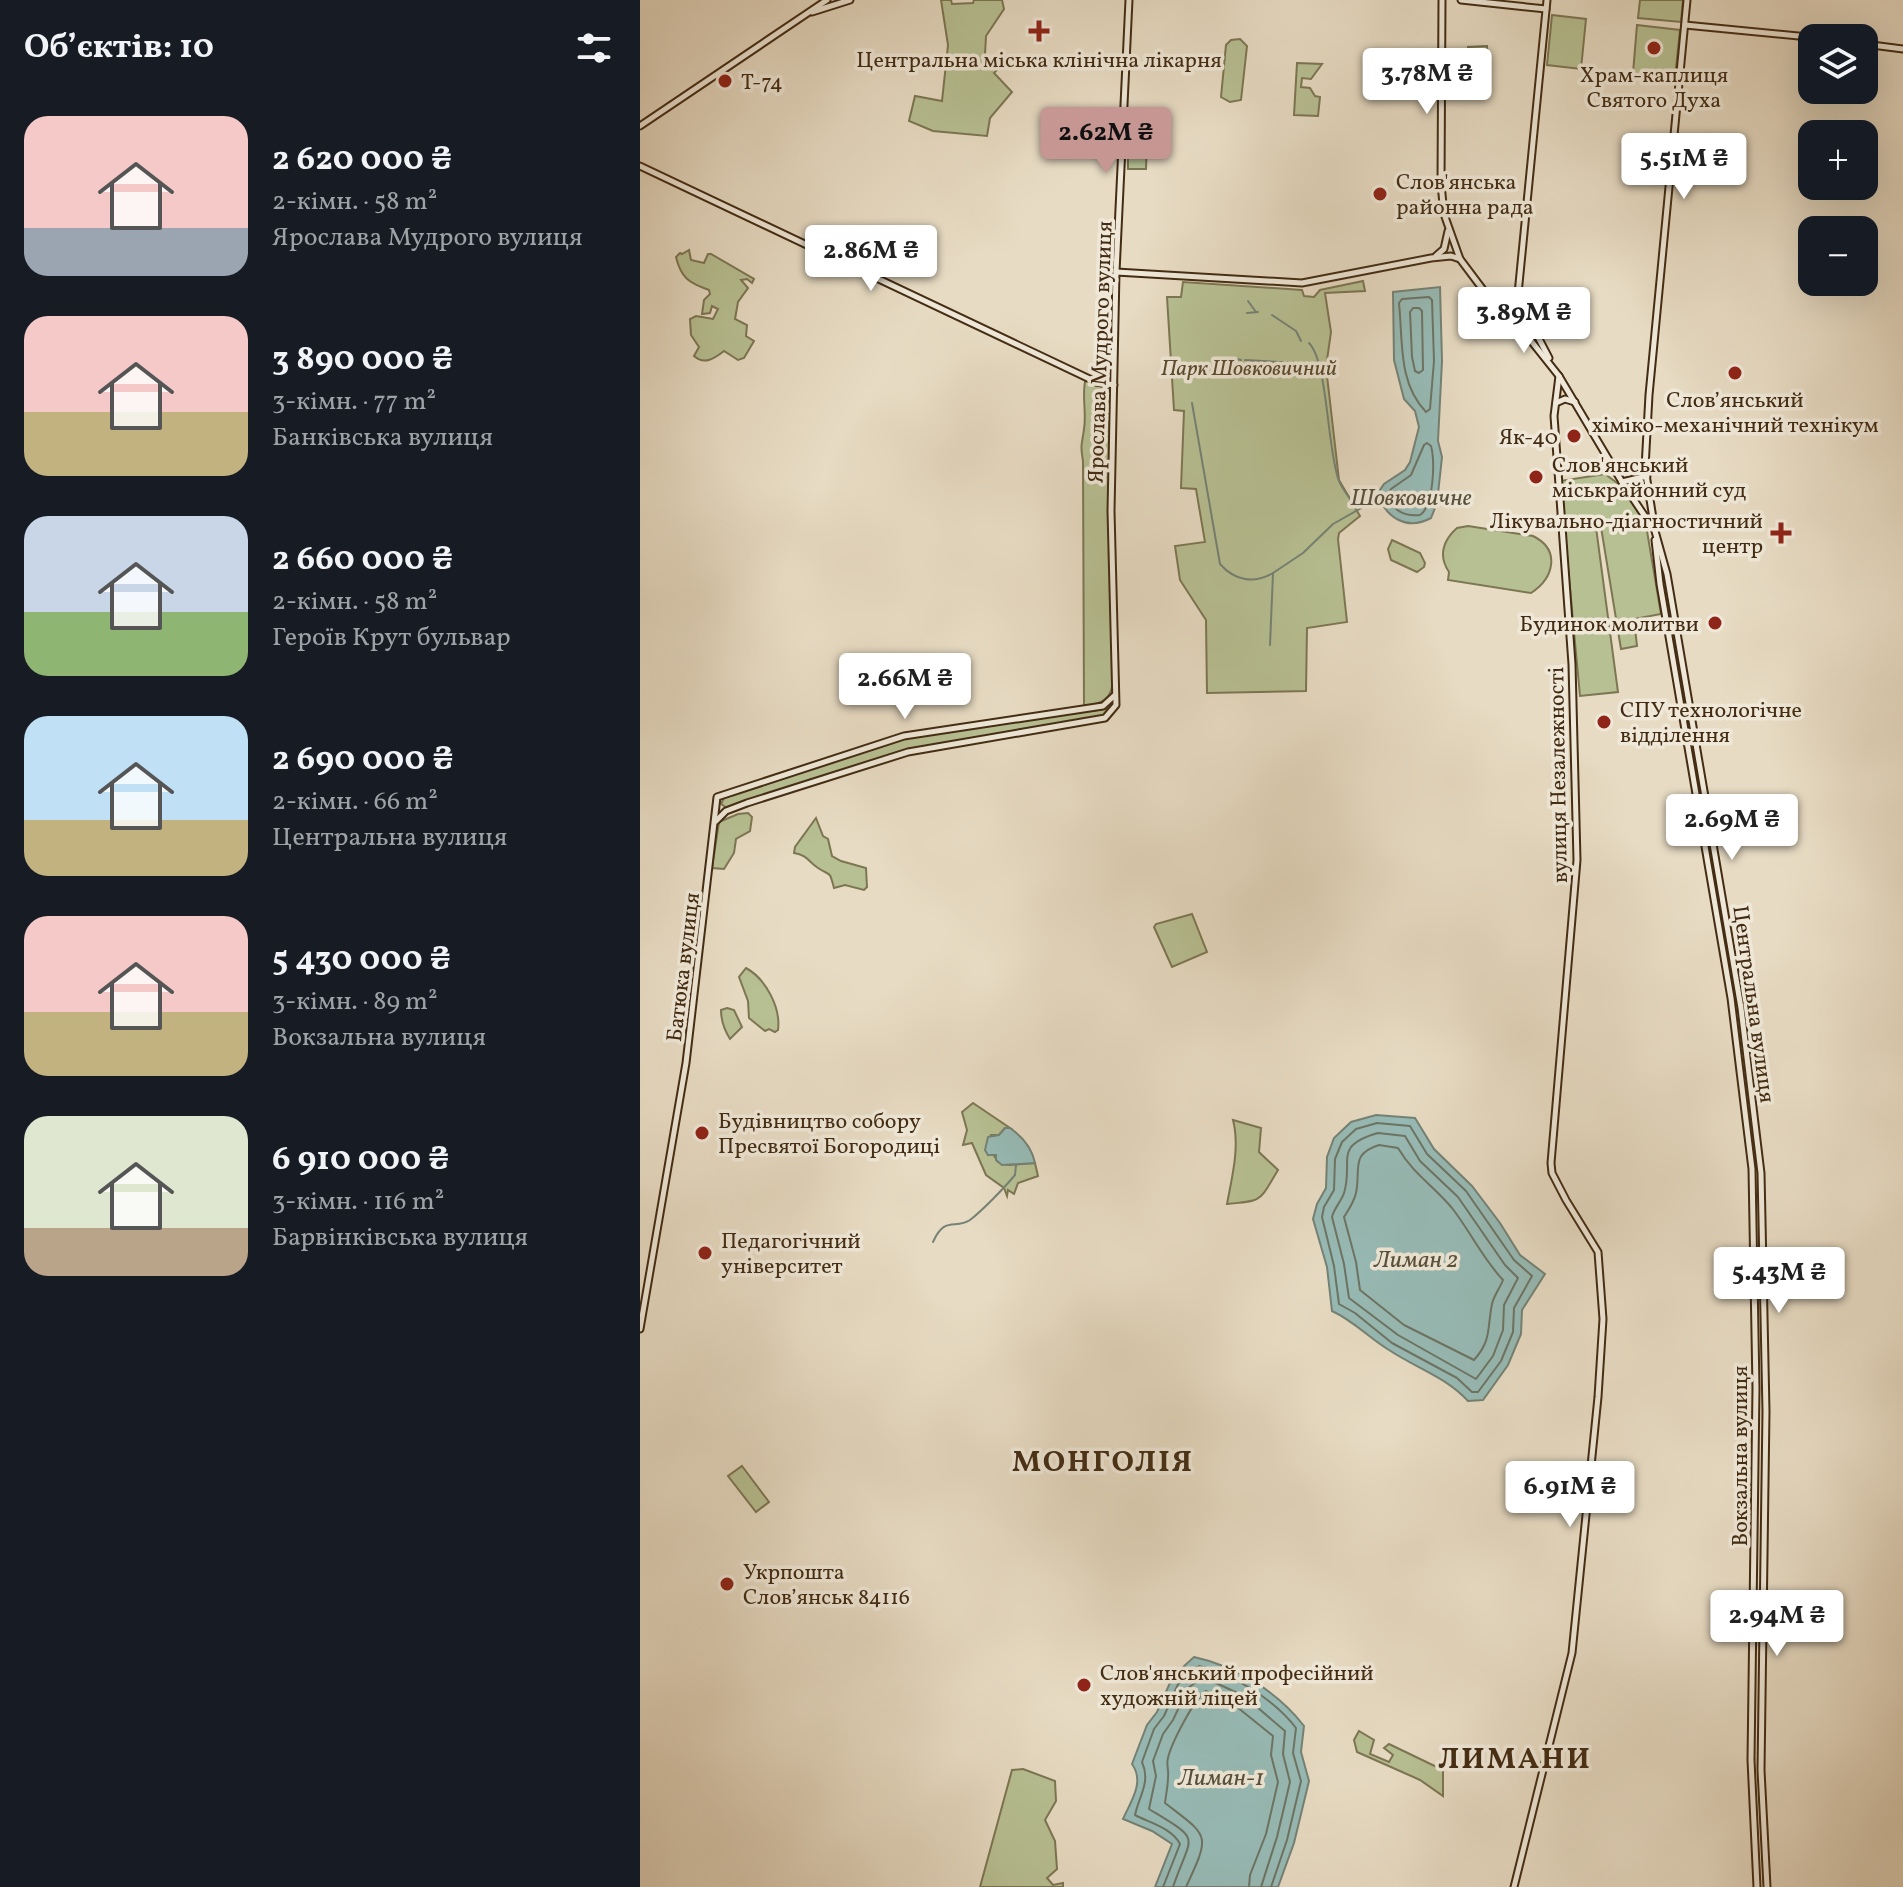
<!DOCTYPE html>
<html lang="uk">
<head>
<meta charset="utf-8">
<style>
	:root { --surface:#171b24; --page:#20242c; --text:#f1f3f6; --muted:#9ea1a6; --accent:#c59692 }
	body { margin:0; font-family:Vollkorn,serif; background:var(--page); color:var(--text); height:100vh; display:flex; flex-direction:column; font-size:30px; white-space:nowrap }
	* { box-sizing:border-box; margin:0 }
	p { font-size:26px; color:var(--muted) }
	.icon { flex:none; width:44px; height:44px; fill:none; stroke:currentColor; stroke-width:2; stroke-linecap:round; stroke-linejoin:round }
	.map { position:relative; flex:1; overflow:hidden }
	.side { display:flex; flex-direction:column; background:var(--surface); width:640px }
	.side>* { flex:none }
	.tools { position:absolute; left:1158px; top:24px; display:grid; gap:16px }
	.tools a { display:grid; place-items:center; width:80px; height:80px; border-radius:16px; background:var(--surface); box-shadow:0 8px 32px #0002; font-size:40px }
	.price { position:absolute; translate:-50% -68px; padding:0 18px; border-radius:8px; background:#fff; color:#222; font-size:26px; line-height:52px; filter:drop-shadow(0 2px 4px #0008) }
	.price::after { content:''; position:absolute; left:50%; top:48px; width:24px; height:18px; margin-left:-12px; background:inherit; clip-path:polygon(0 0,100% 0,50% 100%) }
	.price.active { background:var(--accent); color:#111 }
	ul { padding:0; list-style:none }
	li { display:flex; align-items:center; gap:24px; height:200px; padding:0 24px }
	li span { display:grid; place-items:center; flex:none; width:224px; height:160px; border-radius:24px; color:#555 }
	li>.icon { margin-inline-start:auto }
	span .icon { width:96px; height:96px; fill:#fffc; stroke-width:1 }
	li b { font-size:34px }
	h2 { display:flex; justify-content:space-between; align-items:center; height:96px; padding:0 24px; font-size:34px }
	main { display:flex; flex:1; min-height:0 }
	.map>svg:first-child { display:block }
	.green { fill:#b7c093; stroke:#7d7653; stroke-width:2 }
	.water { fill:#97bbb6; stroke:#758275; stroke-width:2 }
	.lines { fill:none; stroke-linecap:round; stroke-linejoin:round }
	.shore { stroke:#6d7464; stroke-width:2 }
	.stream { stroke:#758275; stroke-width:2 }
	.secondary-casing { stroke:#432c13; stroke-width:9 }
	.secondary { stroke:#efe8d8; stroke-width:5 }
	.poi-dot { fill:#8f2418; stroke:#efe8d8; stroke-width:3 }
	.labels { text-anchor:middle; stroke-width:7; stroke-linejoin:round; paint-order:stroke }
	.poi-label { font-size:22px; fill:#432c13; stroke:#efe8d8; text-anchor:start }
	.street-label { font-size:22px; fill:#432c13; stroke:#efe8d8 }
	.park-label { font-size:22px; font-style:italic; fill:#5a4a2d; stroke:#efe8d8 }
	.water-label { font-size:24px; font-style:italic; fill:#58503c; stroke:#efe8d8 }
	.district-label { font-size:30px; font-weight:bold; letter-spacing:2px; fill:#432c13; stroke:#efe8d8 }
</style>
</head>
<body>
<main>
<section class="side">
<h2>Об’єктів: 10<svg class="icon" aria-label="filters" viewBox="0 0 24 24"><path d="M4 7h16M4 17h16"/><circle cx="9" cy="7" r="2"/><circle cx="15" cy="17" r="2"/></svg></h2>
<ul>
<li><span style="background:linear-gradient(#f6c9c9 70%,#9aa5b1 0)"><svg class="icon" aria-label="home" viewBox="0 0 24 24"><path d="M3 11l9-7 9 7M6 9v11h12V9"/></svg></span><div><b>2 620 000 ₴</b><p>2-кімн. · 58 m²</p><p>Ярослава Мудрого вулиця</p></div></li>
<li><span style="background:linear-gradient(#f6c9c9 60%,#c2b280 0)"><svg class="icon" aria-label="home" viewBox="0 0 24 24"><path d="M3 11l9-7 9 7M6 9v11h12V9"/></svg></span><div><b>3 890 000 ₴</b><p>3-кімн. · 77 m²</p><p>Банківська вулиця</p></div></li>
<li><span style="background:linear-gradient(#c9d6e8 60%,#8fb573 0)"><svg class="icon" aria-label="home" viewBox="0 0 24 24"><path d="M3 11l9-7 9 7M6 9v11h12V9"/></svg></span><div><b>2 660 000 ₴</b><p>2-кімн. · 58 m²</p><p>Героїв Крут бульвар</p></div></li>
<li><span style="background:linear-gradient(#bfe0f5 65%,#c2b280 0)"><svg class="icon" aria-label="home" viewBox="0 0 24 24"><path d="M3 11l9-7 9 7M6 9v11h12V9"/></svg></span><div><b>2 690 000 ₴</b><p>2-кімн. · 66 m²</p><p>Центральна вулиця</p></div></li>
<li><span style="background:linear-gradient(#f6c9c9 60%,#c2b280 0)"><svg class="icon" aria-label="home" viewBox="0 0 24 24"><path d="M3 11l9-7 9 7M6 9v11h12V9"/></svg></span><div><b>5 430 000 ₴</b><p>3-кімн. · 89 m²</p><p>Вокзальна вулиця</p></div></li>
<li><span style="background:linear-gradient(#dfe7d0 70%,#b9a48a 0)"><svg class="icon" aria-label="home" viewBox="0 0 24 24"><path d="M3 11l9-7 9 7M6 9v11h12V9"/></svg></span><div><b>6 910 000 ₴</b><p>3-кімн. · 116 m²</p><p>Барвінківська вулиця</p></div></li>
</ul>
</section>
<div class="map">
<svg width="1263" height="1887" viewBox="0 0 1263 1887">
	<rect width="100%" height="100%" fill="#e7dbc3"/>
	<filter id="stains"><feTurbulence type="fractalNoise" baseFrequency=".0025" numOctaves="4"/><feColorMatrix values="0 0 0 0 .2 0 0 0 0 .09 0 0 0 0 .02 0 0 0 .5 -.17"/></filter>
	<radialGradient id="worn" r=".72"><stop offset=".6" stop-color="#630" stop-opacity="0"/><stop offset="1" stop-color="#630" stop-opacity=".3"/></radialGradient>
	<g class="green">
		<path d="M 301,0 L 311,0 L 312,4 L 333,3 L 334,0 L 362,0 L 364,9 L 346,36 L 345,54 L 359,68 L 354,73 L 372,92 L 350,118 L 347,136 L 293,131 L 269,121 L 275,96 L 302,101 L 308,45 Z"/>
		<path d="M 1000,0 L 1043,0 L 1041,22 L 998,18 Z"/>
		<path d="M 912,15 L 946,19 L 941,69 L 907,65 Z"/>
		<path d="M 997,25 L 1040,30 L 1035,77 L 993,73 Z"/>
		<path d="M 600,39 L 607,46 L 601,100 L 590,102 L 581,97 L 586,45 L 591,40 Z"/>
		<path d="M 847,46 L 848,81 L 830,81 L 828,47 Z"/>
		<path d="M 657,63 L 682,64 L 671,79 L 662,78 L 661,87 L 670,88 L 675,96 L 680,97 L 678,116 L 654,115 Z"/>
		<path d="M 488,141 L 507,141 L 506,169 L 488,169 Z"/>
		<path d="M 49,250 L 51,260 L 64,263 L 68,254 L 71,254 L 114,279 L 112,283 L 107,279 L 101,280 L 108,288 L 98,302 L 95,319 L 107,325 L 106,336 L 114,341 L 104,358 L 98,360 L 84,351 C 76,357 65,366 54,356 L 59,347 L 51,335 L 50,319 L 56,316 L 73,319 L 78,309 L 72,306 L 70,313 L 62,314 L 64,300 L 70,294 L 69,290 C 49,283 41,278 36,257 L 40,253 L 42,254 Z"/>
		<path d="M 723,281 L 725,291 L 685,293 L 691,332 L 686,367 L 699,480 L 720,516 L 699,533 L 698,539 L 707,622 L 667,628 L 666,691 L 567,693 L 566,620 L 540,580 L 535,546 L 565,542 L 556,489 L 541,488 L 544,411 L 534,410 L 527,297 L 541,297 L 543,282 L 662,290 L 664,296 L 674,297 L 680,290 Z"/>
		<path d="M 446,377 L 470,388 L 471,394 L 469,520 L 473,679 C 472,700 463,703 444,707 L 443,461 C 440,443 442,445 444,429 C 447,412 441,394 446,377 Z"/>
		<path d="M 965,474 L 984,488 L 1006,525 L 1021,614 L 994,619 L 997,646 L 981,649 L 960,521 L 955,520 L 978,692 L 940,696 L 920,481 Z"/>
		<path d="M 828,526 L 893,536 C 921,550 914,578 891,593 L 808,580 L 809,572 C 798,556 803,540 817,528 Z"/>
		<path d="M 752,540 L 780,553 L 785,563 L 784,567 L 777,572 L 751,560 L 748,549 Z"/>
		<path d="M 465,709 L 467,709 L 467,715 L 267,750 L 87,808 L 81,804 L 85,796 L 265,737 Z"/>
		<path d="M 108,813 L 112,817 L 110,831 L 96,839 L 94,853 L 84,869 L 72,868 L 79,822 L 98,814 Z"/>
		<path d="M 176,818 L 183,836 L 188,839 L 192,856 L 201,861 L 226,868 L 227,887 L 224,890 L 205,885 L 194,888 C 189,870 192,877 178,868 C 169,862 167,855 154,853 L 155,847 Z"/>
		<path d="M 552,914 L 567,952 L 532,967 L 514,927 L 516,924 Z"/>
		<path d="M 106,968 C 126,979 141,1008 138,1030 L 135,1032 L 129,1029 L 125,1031 L 109,1018 L 108,1001 L 99,977 Z"/>
		<path d="M 87,1008 L 94,1010 L 102,1027 L 90,1039 C 85,1031 81,1021 81,1010 Z"/>
		<path d="M 333,1103 L 370,1128 L 365,1128 L 359,1135 L 351,1135 L 347,1142 L 348,1155 L 353,1154 L 358,1162 L 368,1165 L 395,1163 L 398,1176 L 378,1183 L 374,1194 L 368,1190 L 367,1196 L 364,1188 L 346,1175 L 332,1143 L 323,1145 L 327,1130 L 322,1112 Z"/>
		<path d="M 593,1120 L 621,1128 L 619,1152 L 638,1170 C 619,1201 624,1201 587,1204 C 592,1177 600,1147 593,1120 Z"/>
		<path d="M 102,1466 L 129,1502 L 116,1512 L 88,1476 Z"/>
		<path d="M 719,1731 L 734,1740 L 730,1754 L 749,1762 L 753,1755 L 744,1748 L 749,1744 L 803,1770 L 803,1796 L 780,1780 L 717,1752 L 714,1740 Z"/>
		<path d="M 383,1769 L 415,1781 L 416,1801 L 405,1820 L 415,1841 L 417,1869 L 407,1878 L 413,1885 L 423,1883 L 423,1887 L 340,1887 L 372,1770 Z"/>
	</g>
	<g class="water">
		<path d="M 800,287 L 802,361 L 798,441 L 802,457 L 797,503 L 791,518 C 767,531 745,518 738,493 L 744,484 L 765,470 L 770,462 L 779,427 L 775,411 L 764,399 L 754,360 L 753,292 Z"/>
		<path d="M 736,1115 L 775,1118 L 794,1149 L 832,1186 L 860,1223 L 880,1255 L 905,1274 L 882,1310 L 881,1334 L 868,1365 L 843,1400 L 828,1401 C 806,1377 776,1368 749,1350 C 729,1338 714,1321 692,1311 L 687,1267 L 673,1219 L 677,1204 L 686,1188 L 687,1157 L 694,1138 L 711,1122 Z"/>
		<path d="M 365,1128 L 370,1128 C 383,1137 392,1148 395,1163 L 362,1165 L 356,1160 L 356,1155 L 348,1155 L 345,1150 L 348,1137 L 359,1135 Z"/>
		<path d="M 554,1657 C 596,1666 638,1692 664,1726 L 661,1752 L 669,1781 L 654,1843 L 638,1887 L 515,1887 L 532,1844 L 512,1831 L 483,1819 C 491,1801 505,1782 492,1764 L 507,1725 L 517,1712 L 533,1676 Z"/>
	</g>
	<g class="lines">
		<g class="shore">
			<path d="M 789,297 L 792,300 L 794,361 L 790,409 L 786,412 C 758,383 763,342 759,303 L 762,299 Z"/>
			<path d="M 779,308 L 782,311 L 783,370 L 779,373 L 775,371 L 772,357 L 770,312 L 773,308 Z"/>
			<path d="M 787,443 L 791,446 C 795,461 794,506 780,515 C 765,517 751,510 748,495 L 751,489 L 771,475 L 784,445 Z"/>
			<path d="M 737,1123 L 770,1126 L 787,1154 L 826,1191 L 874,1260 L 892,1276 L 874,1308 L 873,1332 L 861,1361 L 838,1392 L 832,1392 L 817,1378 L 752,1343 L 715,1313 L 699,1304 L 694,1266 L 682,1217 L 684,1207 L 694,1190 L 695,1159 L 702,1142 L 716,1129 Z"/>
			<path d="M 738,1133 L 765,1136 L 780,1161 L 818,1197 L 865,1265 L 878,1278 L 864,1305 L 863,1330 L 853,1356 L 836,1379 L 758,1335 L 709,1298 L 704,1264 L 692,1217 C 694,1208 701,1202 704,1193 C 714,1161 692,1146 738,1133 Z"/>
			<path d="M 739,1145 L 758,1148 C 774,1175 793,1185 812,1208 C 830,1231 843,1259 863,1280 C 860,1288 854,1295 852,1304 C 847,1328 852,1340 834,1360 L 764,1325 L 720,1290 L 716,1262 L 704,1217 C 709,1209 714,1202 716,1193 C 721,1169 710,1154 739,1145 Z"/>
			<path d="M 523,1887 L 540,1844 C 532,1828 510,1823 495,1815 C 499,1796 511,1782 502,1762 L 514,1729 L 524,1716 L 539,1682 L 559,1666 C 593,1674 635,1700 656,1728 L 653,1753 L 661,1781 L 647,1840 L 631,1887"/>
			<path d="M 533,1887 C 552,1832 563,1842 509,1809 L 516,1776 L 513,1761 L 523,1734 L 533,1720 L 548,1688 L 563,1677 L 604,1696 L 645,1731 L 643,1754 L 650,1782 L 637,1837 L 621,1887"/>
			<path d="M 546,1887 C 571,1833 569,1837 525,1803 C 526,1794 528,1786 528,1777 C 529,1770 526,1764 528,1758 C 531,1744 555,1697 566,1691 L 597,1707 L 633,1736 L 631,1755 L 638,1782 L 626,1834 L 610,1875 L 609,1887"/>
		</g>
		<g class="stream">
			<path d="M 608,301 L 616,312"/>
			<path d="M 607,313 L 618,312"/>
			<path d="M 632,315 L 656,331 L 661,341"/>
			<path d="M 669,343 C 688,362 687,450 699,481 C 703,491 711,499 716,507"/>
			<path d="M 597,359 L 601,360"/>
			<path d="M 605,360 L 657,363"/>
			<path d="M 666,363 L 677,365"/>
			<path d="M 552,403 L 580,564 C 595,581 614,584 633,573"/>
			<path d="M 630,645 L 633,573 L 663,553 L 693,524 L 739,498"/>
			<path d="M 293,1242 C 305,1215 315,1230 330,1220 C 343,1210 365,1187 375,1175 L 376,1165"/>
		</g>
		<defs>
			<g id="secondary">
				<path d="M 802,0 L 801,184 L 804,214 L 820,259 L 847,295 L 872,317 L 919,376 L 982,482 L 1012,527"/>
				<path d="M 821,0 L 906,9"/>
				<path d="M 1047,0 L 1009,395 L 1005,468 L 1015,531 L 1027,574 L 1101,1008 L 1121,1173 L 1126,1411 L 1121,1770 L 1127,1887"/>
				<path d="M 172,12 L 210,0"/>
				<path d="M 1045,25 L 1179,38"/>
				<path d="M 1224,44 L 1263,49"/>
				<path d="M 0,126 L 187,0"/>
				<path d="M 0,166 L 456,382 L 474,385"/>
				<path d="M 796,256 L 804,249 L 808,231"/>
				<path d="M 476,272 L 662,283 L 791,258 L 811,256 L 820,259"/>
				<path d="M 856,298 L 876,304"/>
				<path d="M 877,304 L 907,0"/>
				<circle cx="878" cy="312" r="8"/>
				<path d="M 885,312 L 909,358"/>
				<path d="M 916,403 L 925,399 L 935,402"/>
				<path d="M 982,482 L 1007,476"/>
				<path d="M 1015,540 L 1020,584 L 1091,998 L 1112,1169 L 1116,1388 L 1111,1760 L 1117,1887"/>
				<path d="M 76,821 L 86,811 L 107,803 L 268,752 L 465,718 L 476,705 L 471,511 L 476,272 L 489,0"/>
				<path d="M 0,1329 L 46,1063 L 77,797 L 264,736 L 463,706 L 475,695"/>
				<path d="M 874,1887 L 932,1653 L 958,1397 L 963,1319 L 958,1252 L 926,1200 L 912,1173 L 911,1163 L 937,860 L 932,664 L 914,416 L 919,376"/>
			</g>
		</defs>
		<use href="#secondary" class="secondary-casing"/>
		<use href="#secondary" class="secondary"/>
	</g>
	<g class="poi-dot">
		<path d="M395 19h8v8h8v8h-8v8h-8v-8h-8v-8h8z"/>
		<circle cx="1014" cy="48" r="8"/>
		<circle cx="85" cy="81" r="8"/>
		<circle cx="740" cy="194" r="8"/>
		<circle cx="1095" cy="373" r="8"/>
		<circle cx="934" cy="436" r="8"/>
		<circle cx="896" cy="477" r="8"/>
		<path d="M1137 521h8v8h8v8h-8v8h-8v-8h-8v-8h8z"/>
		<circle cx="1075" cy="623" r="8"/>
		<circle cx="964" cy="722" r="8"/>
		<circle cx="62" cy="1133" r="8"/>
		<circle cx="65" cy="1253" r="8"/>
		<circle cx="87" cy="1584" r="8"/>
		<circle cx="444" cy="1685" r="8"/>
	</g>
	<g class="labels">
		<g class="poi-label">
			<text x="399" y="67" text-anchor="middle">Центральна міська клінічна лікарня</text>
			<text x="1014" y="82" text-anchor="middle">Храм-каплиця<tspan x="1014" dy="25">Святого Духа</tspan></text>
			<text x="101" y="89">Т-74</text>
			<text x="756" y="189">Слов'янська<tspan x="756" dy="25">районна рада</tspan></text>
			<text x="1095" y="407" text-anchor="middle">Слов’янський<tspan x="1095" dy="25">хіміко-механічний технікум</tspan></text>
			<text x="918" y="444" text-anchor="end">Як-40</text>
			<text x="912" y="472">Слов'янський<tspan x="912" dy="25">міськрайонний суд</tspan></text>
			<text x="1123" y="528" text-anchor="end">Лікувально-діагностичний<tspan x="1123" dy="25">центр</tspan></text>
			<text x="1059" y="631" text-anchor="end">Будинок молитви</text>
			<text x="980" y="717">СПУ технологічне<tspan x="980" dy="25">відділення</tspan></text>
			<text x="78" y="1128">Будівництво собору<tspan x="78" dy="25">Пресвятої Богородиці</tspan></text>
			<text x="81" y="1248">Педагогічний<tspan x="81" dy="25">університет</tspan></text>
			<text x="103" y="1579">Укрпошта<tspan x="103" dy="25">Слов’янськ 84116</tspan></text>
			<text x="460" y="1680">Слов'янський професійний<tspan x="460" dy="25">художній ліцей</tspan></text>
		</g>
		<g class="street-label">
			<text transform="translate(459 352) rotate(-88)" y="8">Ярослава Мудрого вулиця</text>
			<text transform="translate(917 775) rotate(-91)" y="8">вулиця Незалежності</text>
			<text transform="translate(42 967) rotate(-83)" y="8">Батюка вулиця</text>
			<text transform="translate(1115 1004) rotate(82)" y="8">Центральна вулиця</text>
			<text transform="translate(1099 1456) rotate(-90)" y="8">Вокзальна вулиця</text>
		</g>
		<g class="park-label">
			<text x="609" y="375">Парк Шовковичний</text>
		</g>
		<g class="water-label">
			<text x="771" y="505">Шовковичне</text>
			<text x="776" y="1267">Лиман 2</text>
			<text x="581" y="1785">Лиман-1</text>
		</g>
		<g class="district-label">
			<text x="463" y="1471">МОНГОЛІЯ</text>
			<text x="875" y="1768">ЛИМАНИ</text>
		</g>
	</g>
	<rect width="100%" height="100%" filter="url(#stains)"/>
	<rect width="100%" height="100%" fill="url(#worn)"/>
</svg>
<div class="tools">
<a><svg class="icon" aria-label="layers" viewBox="0 0 24 24"><path d="M12 4l9 5-9 5-9-5zM3 14l9 5 9-5"/></svg></a>
<a>+</a>
<a>−</a>
</div>
<b class="price" style="left:787px;top:116px">3.78M ₴</b>
<b class="price active" style="left:466px;top:175px">2.62M ₴</b>
<b class="price" style="left:1044px;top:201px">5.51M ₴</b>
<b class="price" style="left:231px;top:293px">2.86M ₴</b>
<b class="price" style="left:884px;top:355px">3.89M ₴</b>
<b class="price" style="left:265px;top:721px">2.66M ₴</b>
<b class="price" style="left:1092px;top:862px">2.69M ₴</b>
<b class="price" style="left:1139px;top:1315px">5.43M ₴</b>
<b class="price" style="left:930px;top:1529px">6.91M ₴</b>
<b class="price" style="left:1137px;top:1658px">2.94M ₴</b>
</div>
</main>
</body>
</html>
